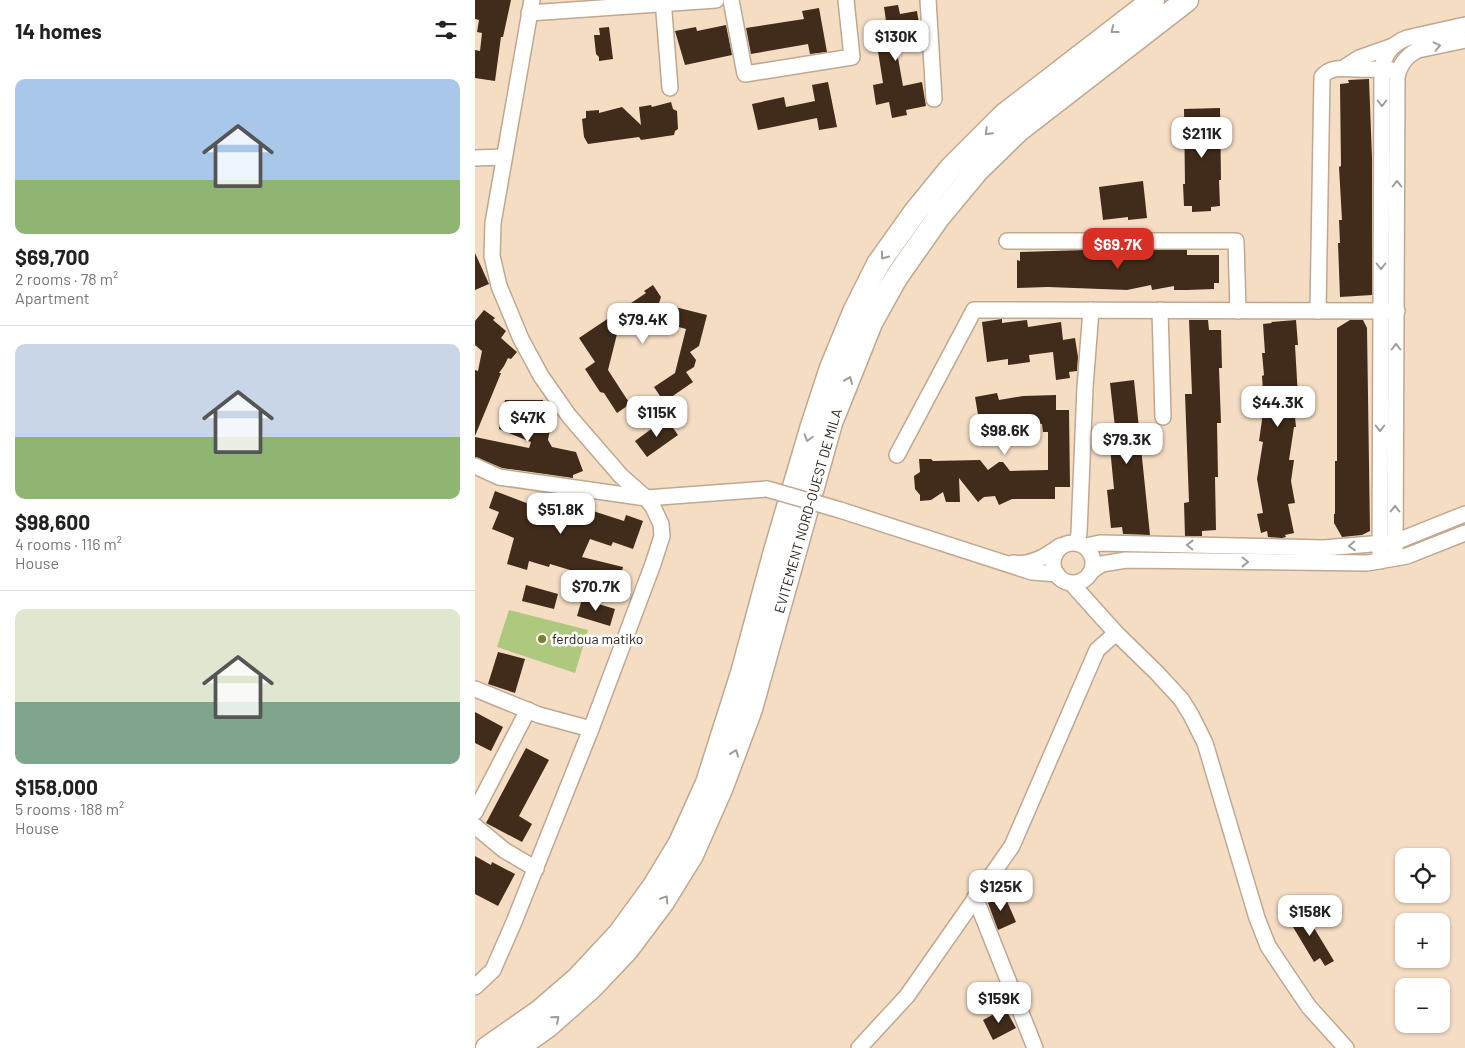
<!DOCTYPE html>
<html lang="en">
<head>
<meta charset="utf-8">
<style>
	:root { --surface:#fff; --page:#f2f2f2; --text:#222; --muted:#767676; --line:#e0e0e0; --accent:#d93025 }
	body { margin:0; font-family:Barlow,sans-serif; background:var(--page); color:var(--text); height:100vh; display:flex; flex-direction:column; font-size:19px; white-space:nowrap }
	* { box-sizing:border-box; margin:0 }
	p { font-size:16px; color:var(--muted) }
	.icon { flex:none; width:28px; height:28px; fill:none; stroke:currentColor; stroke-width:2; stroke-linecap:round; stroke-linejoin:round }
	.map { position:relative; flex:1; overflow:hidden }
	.side { display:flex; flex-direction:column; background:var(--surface); width:475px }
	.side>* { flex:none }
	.fabs { position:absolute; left:920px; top:848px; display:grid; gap:10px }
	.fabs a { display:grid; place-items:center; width:55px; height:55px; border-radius:10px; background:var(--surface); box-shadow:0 1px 4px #0004; font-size:25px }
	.price { position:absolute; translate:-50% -42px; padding:0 11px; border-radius:10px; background:#fff; color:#222; font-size:16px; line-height:32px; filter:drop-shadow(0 1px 2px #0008) }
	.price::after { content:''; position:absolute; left:50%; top:30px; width:15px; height:11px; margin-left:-8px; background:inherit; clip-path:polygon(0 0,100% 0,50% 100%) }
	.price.active { background:var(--accent); color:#fff }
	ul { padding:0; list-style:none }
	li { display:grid; align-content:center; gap:10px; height:265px; padding:0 15px }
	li+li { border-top:1px solid var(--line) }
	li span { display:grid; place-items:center; height:155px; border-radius:10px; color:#555 }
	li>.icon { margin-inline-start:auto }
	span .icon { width:90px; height:90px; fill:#fffc; stroke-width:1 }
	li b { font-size:21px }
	h2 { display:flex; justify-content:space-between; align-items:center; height:60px; padding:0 15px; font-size:21px }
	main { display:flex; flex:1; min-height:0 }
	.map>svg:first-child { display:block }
	.green { fill:#aec87e }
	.building { fill:#412b1a }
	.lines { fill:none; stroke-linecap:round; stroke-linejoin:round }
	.minor-casing { stroke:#bfa890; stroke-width:18 }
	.highway-casing { stroke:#bfa890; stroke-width:25 }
	.minor { stroke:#fff; stroke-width:15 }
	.highway { stroke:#fff; stroke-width:22 }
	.minor-bridge-casing { stroke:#bfa890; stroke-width:18; stroke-linecap:butt }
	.minor-bridge { stroke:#fff; stroke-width:15 }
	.oneway { stroke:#a09d98 }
	.poi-dot { fill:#7b802b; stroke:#fff; stroke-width:2 }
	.labels { text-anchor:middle; stroke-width:5; stroke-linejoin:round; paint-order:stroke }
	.street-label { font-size:14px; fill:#2d251b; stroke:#fff }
	.poi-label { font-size:14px; fill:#2d251b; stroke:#fff; text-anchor:start }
</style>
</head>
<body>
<main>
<section class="side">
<h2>14 homes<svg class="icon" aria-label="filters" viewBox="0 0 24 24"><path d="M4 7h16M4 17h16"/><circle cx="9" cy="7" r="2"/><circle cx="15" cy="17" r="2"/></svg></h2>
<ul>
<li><span style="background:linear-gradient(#a9c7e8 65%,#8fb573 0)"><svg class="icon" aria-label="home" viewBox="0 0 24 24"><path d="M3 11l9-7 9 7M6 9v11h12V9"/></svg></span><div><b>$69,700</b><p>2 rooms · 78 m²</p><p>Apartment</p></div></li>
<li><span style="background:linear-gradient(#c9d6e8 60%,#8fb573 0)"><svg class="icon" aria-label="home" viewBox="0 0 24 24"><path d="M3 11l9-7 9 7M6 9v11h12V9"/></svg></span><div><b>$98,600</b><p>4 rooms · 116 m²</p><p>House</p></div></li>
<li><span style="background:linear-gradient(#dfe7d0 60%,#7fa58c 0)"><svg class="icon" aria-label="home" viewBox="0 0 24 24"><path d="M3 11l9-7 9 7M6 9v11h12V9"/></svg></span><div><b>$158,000</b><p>5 rooms · 188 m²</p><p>House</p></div></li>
</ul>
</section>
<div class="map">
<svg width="990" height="1048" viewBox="0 0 990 1048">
	<rect width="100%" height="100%" fill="#f5ddc4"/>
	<path class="green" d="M 34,610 L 113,630 L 100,673 L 22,647 Z"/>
	<g class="building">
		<path d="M 0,0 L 36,0 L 28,37 L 26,37 L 20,81 L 0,78 L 0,50 L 5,51 L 7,33 L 2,32 L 4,20 L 0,19 Z"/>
		<path d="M 423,5 L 425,14 L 442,11 L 446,36 L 420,41 L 428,86 L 447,82 L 451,106 L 431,110 L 432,115 L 417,118 L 414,102 L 401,105 L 398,85 L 408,83 L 402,45 L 397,46 L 393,25 L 411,21 L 409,7 Z"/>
		<path d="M 344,8 L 352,52 L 335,54 L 333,44 L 276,54 L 271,28 L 329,19 L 327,11 Z"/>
		<path d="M 251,25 L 257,55 L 210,65 L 200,31 L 221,27 L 222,31 Z"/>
		<path d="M 134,27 L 138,59 L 124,61 L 124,57 L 121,54 L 119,35 L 125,35 L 124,28 Z"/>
		<path d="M 894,79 L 897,158 L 897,295 L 865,297 L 863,243 L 865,243 L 864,220 L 867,220 L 864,167 L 866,166 L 865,84 L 874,83 L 873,80 Z"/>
		<path d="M 353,82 L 362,127 L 344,130 L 342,118 L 283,130 L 277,104 L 309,97 L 311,107 L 340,101 L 337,85 Z"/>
		<path d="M 196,102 L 198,109 L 202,111 L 203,129 L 200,131 L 199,135 L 166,140 L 164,137 L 113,144 L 109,137 L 107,119 L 111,118 L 111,111 L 124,110 L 124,113 L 147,107 L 166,125 L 164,107 L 176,105 L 177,107 Z"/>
		<path d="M 745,108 L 746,180 L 744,180 L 745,206 L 736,207 L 736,211 L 717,212 L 717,206 L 709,206 L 708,184 L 710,184 L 709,109 Z"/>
		<path d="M 668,181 L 672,218 L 653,220 L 653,217 L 628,220 L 624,187 Z"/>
		<path d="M 610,250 L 610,253 L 647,255 L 646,250 L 662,250 L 662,252 L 668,250 L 712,250 L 712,255 L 744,255 L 744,283 L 739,283 L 739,289 L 712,290 L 699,290 L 699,286 L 677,290 L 676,285 L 652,290 L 573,287 L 542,288 L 542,260 L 545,261 L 545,252 Z"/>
		<path d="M 0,253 L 14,284 L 0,290 Z"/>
		<path d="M 178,285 L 186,297 L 184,303 L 232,315 L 224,346 L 215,352 L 221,360 L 219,367 L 211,372 L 218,382 L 189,402 L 179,387 L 200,373 L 211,329 L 167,317 L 142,334 L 133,370 L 155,404 L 142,413 L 129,393 L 125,392 L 110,369 L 120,362 L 104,338 L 171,293 L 169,291 Z"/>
		<path d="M 9,310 L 20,318 L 18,320 L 31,331 L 26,338 L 42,352 L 36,359 L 33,358 L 29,366 L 24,373 L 26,373 L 0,436 L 0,370 L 3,371 L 7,351 L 0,345 L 0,321 Z"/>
		<path d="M 527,319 L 527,323 L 552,320 L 553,327 L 586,322 L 588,340 L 600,338 L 603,357 L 602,371 L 594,372 L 595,378 L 581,380 L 578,352 L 554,355 L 555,362 L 533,365 L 533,359 L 512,362 L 507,322 Z"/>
		<path d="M 714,320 L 733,320 L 734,330 L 746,330 L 747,368 L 744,368 L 746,423 L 742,423 L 743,477 L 740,477 L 741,530 L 727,531 L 727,536 L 710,536 L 709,503 L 714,502 L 710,394 L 717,394 Z"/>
		<path d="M 821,320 L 823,345 L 820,345 L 823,397 L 818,398 L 821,427 L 819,427 L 814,460 L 819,460 L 816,481 L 820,503 L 813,504 L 819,533 L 810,535 L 811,537 L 807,538 L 793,537 L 792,531 L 786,533 L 782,514 L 788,513 L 782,479 L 788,442 L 784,441 L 787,420 L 786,405 L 789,405 L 787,376 L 789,375 L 787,353 L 790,353 L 788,324 L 797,323 L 796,322 Z"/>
		<path d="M 875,320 L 888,320 L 892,328 L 895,531 L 887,535 L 867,537 L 859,523 L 859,514 L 860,514 L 860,461 L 862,461 L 862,328 Z"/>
		<path d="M 659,380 L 675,535 L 648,534 L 647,527 L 636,528 L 632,490 L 639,489 L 634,437 L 641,436 L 635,383 Z"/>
		<path d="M 522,393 L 524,400 L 548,396 L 581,395 L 581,410 L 594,410 L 595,487 L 580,487 L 580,499 L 537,499 L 524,505 L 520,496 L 509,497 L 503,502 L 484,478 L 485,502 L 471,502 L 468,492 L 456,500 L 445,501 L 445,495 L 440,489 L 439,476 L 445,472 L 444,459 L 456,459 L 458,461 L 505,460 L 513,470 L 524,462 L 528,462 L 535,471 L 573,470 L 573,432 L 568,432 L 567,424 L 547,424 L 545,433 L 522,430 L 506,432 L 500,397 Z"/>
		<path d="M 30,400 L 68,400 L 68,411 L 76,413 L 72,429 L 75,429 L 73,440 L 77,447 L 101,452 L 108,471 L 98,475 L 98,478 L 27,468 L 0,457 L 0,437 L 54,448 L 56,442 L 24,429 Z"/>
		<path d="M 191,418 L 203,435 L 172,457 L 160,441 Z"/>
		<path d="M 20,491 L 67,509 L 68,505 L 87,511 L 90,502 L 149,521 L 151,515 L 168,521 L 158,549 L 138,542 L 136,546 L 115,539 L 107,557 L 148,567 L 145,579 L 106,570 L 105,573 L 75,564 L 74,567 L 54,561 L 52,570 L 32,564 L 39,538 L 17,529 L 24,512 L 14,508 Z"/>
		<path d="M 51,585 L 83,594 L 79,609 L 47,601 Z"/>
		<path d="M 107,599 L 140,609 L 135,626 L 102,616 Z"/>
		<path d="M 23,652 L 50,659 L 40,693 L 13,684 Z"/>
		<path d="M 0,712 L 28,727 L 16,751 L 0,743 Z"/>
		<path d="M 51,748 L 74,760 L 44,816 L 57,824 L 47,842 L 11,823 Z"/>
		<path d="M 0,856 L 16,865 L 17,862 L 40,874 L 23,906 L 0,894 Z"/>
		<path d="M 528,892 L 541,922 L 523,930 L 513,903 L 519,900 L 518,897 Z"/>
		<path d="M 827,908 L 859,961 L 850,966 L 845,958 L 839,962 L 812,917 Z"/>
		<path d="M 530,1008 L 541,1028 L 518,1040 L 508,1020 Z"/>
	</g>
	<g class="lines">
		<defs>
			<g id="minor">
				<path d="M 188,0 L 195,88"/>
				<path d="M 256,0 L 270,74 L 377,57 L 371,0"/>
				<path d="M 453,0 L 459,99"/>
				<path d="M 54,13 L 241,0"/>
				<path d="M 870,67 L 884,58 L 918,46"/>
				<path d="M 0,158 L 29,157"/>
				<path d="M 532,241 L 761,241 L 763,311"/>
				<path d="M 685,310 L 688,417"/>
				<path d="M 843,311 L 847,77 C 856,65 871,69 884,69 C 895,70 905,68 916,70"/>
				<path d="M 422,455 L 499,310 L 922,311"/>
				<path d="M 0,466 L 24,477 L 171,498 L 292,489"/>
				<path d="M 365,510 L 557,572 L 582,574"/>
				<circle cx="598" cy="563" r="20"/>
				<path d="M 602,543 L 604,533 L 610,387 L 616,310"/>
				<path d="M 611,546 L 625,543 L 849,548 L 920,542 L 990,514"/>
				<path d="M 920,558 L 922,77 C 925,64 931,56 943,50 L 990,40"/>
				<path d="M 905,561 L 907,68 C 910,53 917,44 932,38 L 990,25"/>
				<path d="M 538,563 C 556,566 571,556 585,546"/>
				<path d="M 618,570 L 627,564 L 651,560 L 892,563 L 932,556 L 990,533"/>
				<path d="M 641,633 L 682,673 L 706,699 L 716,715 L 730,743 L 782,918 L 793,946 L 815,979 L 834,1007 L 871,1048"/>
				<path d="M 0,689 L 64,715 L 116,729"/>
				<path d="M 0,812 L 53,710"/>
				<path d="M 0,826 L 29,850 L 61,869"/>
				<path d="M 500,897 L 560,1048"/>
				<path d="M 0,987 L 18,970 L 39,922 L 116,729 L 178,564 L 187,536 L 186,524 L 178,507 L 171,498 L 146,476 L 94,416 L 66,376 L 46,339 L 24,286 L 17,256 L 18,223 L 57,0"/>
				<path d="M 384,1048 L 432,996 L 537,846 L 622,650 L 641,633 L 597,584"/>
			</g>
			<g id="highway">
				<path d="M 12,1048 L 65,1011 L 103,978 L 144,934 L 179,886 L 205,843 L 232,783 L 267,673 L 300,551 L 336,429 L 356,368 L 379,312 L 403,264 L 440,212 L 476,168 L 529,115 L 678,0"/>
				<path d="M 42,1048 L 73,1026 L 117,987 L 152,950 L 188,902 L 217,855 L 247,787 L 276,709 L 356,423 L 396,323 L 421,278 L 463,218 L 502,171 L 544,130 L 712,0"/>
			</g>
		</defs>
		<use href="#minor" class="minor-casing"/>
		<use href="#highway" class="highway-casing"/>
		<use href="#minor" class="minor"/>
		<use href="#highway" class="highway"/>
		<defs>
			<path id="minor-bridge" d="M 292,489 L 365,510"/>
		</defs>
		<use href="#minor-bridge" class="minor-bridge-casing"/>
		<use href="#minor-bridge" class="minor-bridge"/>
	</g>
	<defs><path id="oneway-chevron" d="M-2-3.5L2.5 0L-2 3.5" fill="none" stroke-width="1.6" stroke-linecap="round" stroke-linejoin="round" transform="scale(1.25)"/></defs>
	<g class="oneway">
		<use href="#oneway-chevron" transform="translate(639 30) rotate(142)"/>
		<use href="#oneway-chevron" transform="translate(962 46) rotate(-13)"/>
		<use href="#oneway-chevron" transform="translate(907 103) rotate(90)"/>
		<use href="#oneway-chevron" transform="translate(513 132) rotate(135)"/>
		<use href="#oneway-chevron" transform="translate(922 184) rotate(-90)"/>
		<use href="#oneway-chevron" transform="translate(409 256) rotate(125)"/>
		<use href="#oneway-chevron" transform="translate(906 266) rotate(90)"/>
		<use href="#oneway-chevron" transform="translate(921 347) rotate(-90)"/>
		<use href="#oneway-chevron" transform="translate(374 380) rotate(-68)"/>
		<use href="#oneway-chevron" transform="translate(905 428) rotate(90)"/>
		<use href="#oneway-chevron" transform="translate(333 438) rotate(106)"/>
		<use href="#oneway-chevron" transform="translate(920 509) rotate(-90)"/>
		<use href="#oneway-chevron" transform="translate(715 545) rotate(-179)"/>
		<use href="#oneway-chevron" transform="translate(877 546) rotate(175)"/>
		<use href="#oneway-chevron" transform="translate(770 562) rotate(1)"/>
		<use href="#oneway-chevron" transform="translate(260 753) rotate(-70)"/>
		<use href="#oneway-chevron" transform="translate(190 899) rotate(-57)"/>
		<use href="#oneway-chevron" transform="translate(81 1019) rotate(-41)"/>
	</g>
	<circle class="poi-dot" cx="67" cy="639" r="5"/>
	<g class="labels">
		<g class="street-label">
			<text transform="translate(333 511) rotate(-74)" y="5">EVITEMENT NORD-OUEST DE MILA</text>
		</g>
		<g class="poi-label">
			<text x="77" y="644">ferdoua matiko</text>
		</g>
	</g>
</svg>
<div class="fabs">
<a><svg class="icon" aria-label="locate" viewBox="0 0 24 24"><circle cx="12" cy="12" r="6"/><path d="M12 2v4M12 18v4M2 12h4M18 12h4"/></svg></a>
<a>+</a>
<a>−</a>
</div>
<b class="price" style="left:421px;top:62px">$130K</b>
<b class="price" style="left:727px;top:159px">$211K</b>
<b class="price active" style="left:643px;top:270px">$69.7K</b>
<b class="price" style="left:168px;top:345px">$79.4K</b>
<b class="price" style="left:803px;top:428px">$44.3K</b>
<b class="price" style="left:182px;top:438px">$115K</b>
<b class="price" style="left:53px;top:443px">$47K</b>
<b class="price" style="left:530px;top:456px">$98.6K</b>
<b class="price" style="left:652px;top:465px">$79.3K</b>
<b class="price" style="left:86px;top:535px">$51.8K</b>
<b class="price" style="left:121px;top:612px">$70.7K</b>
<b class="price" style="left:526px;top:912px">$125K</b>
<b class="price" style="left:835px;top:937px">$158K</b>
<b class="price" style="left:524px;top:1024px">$159K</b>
</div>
</main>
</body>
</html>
